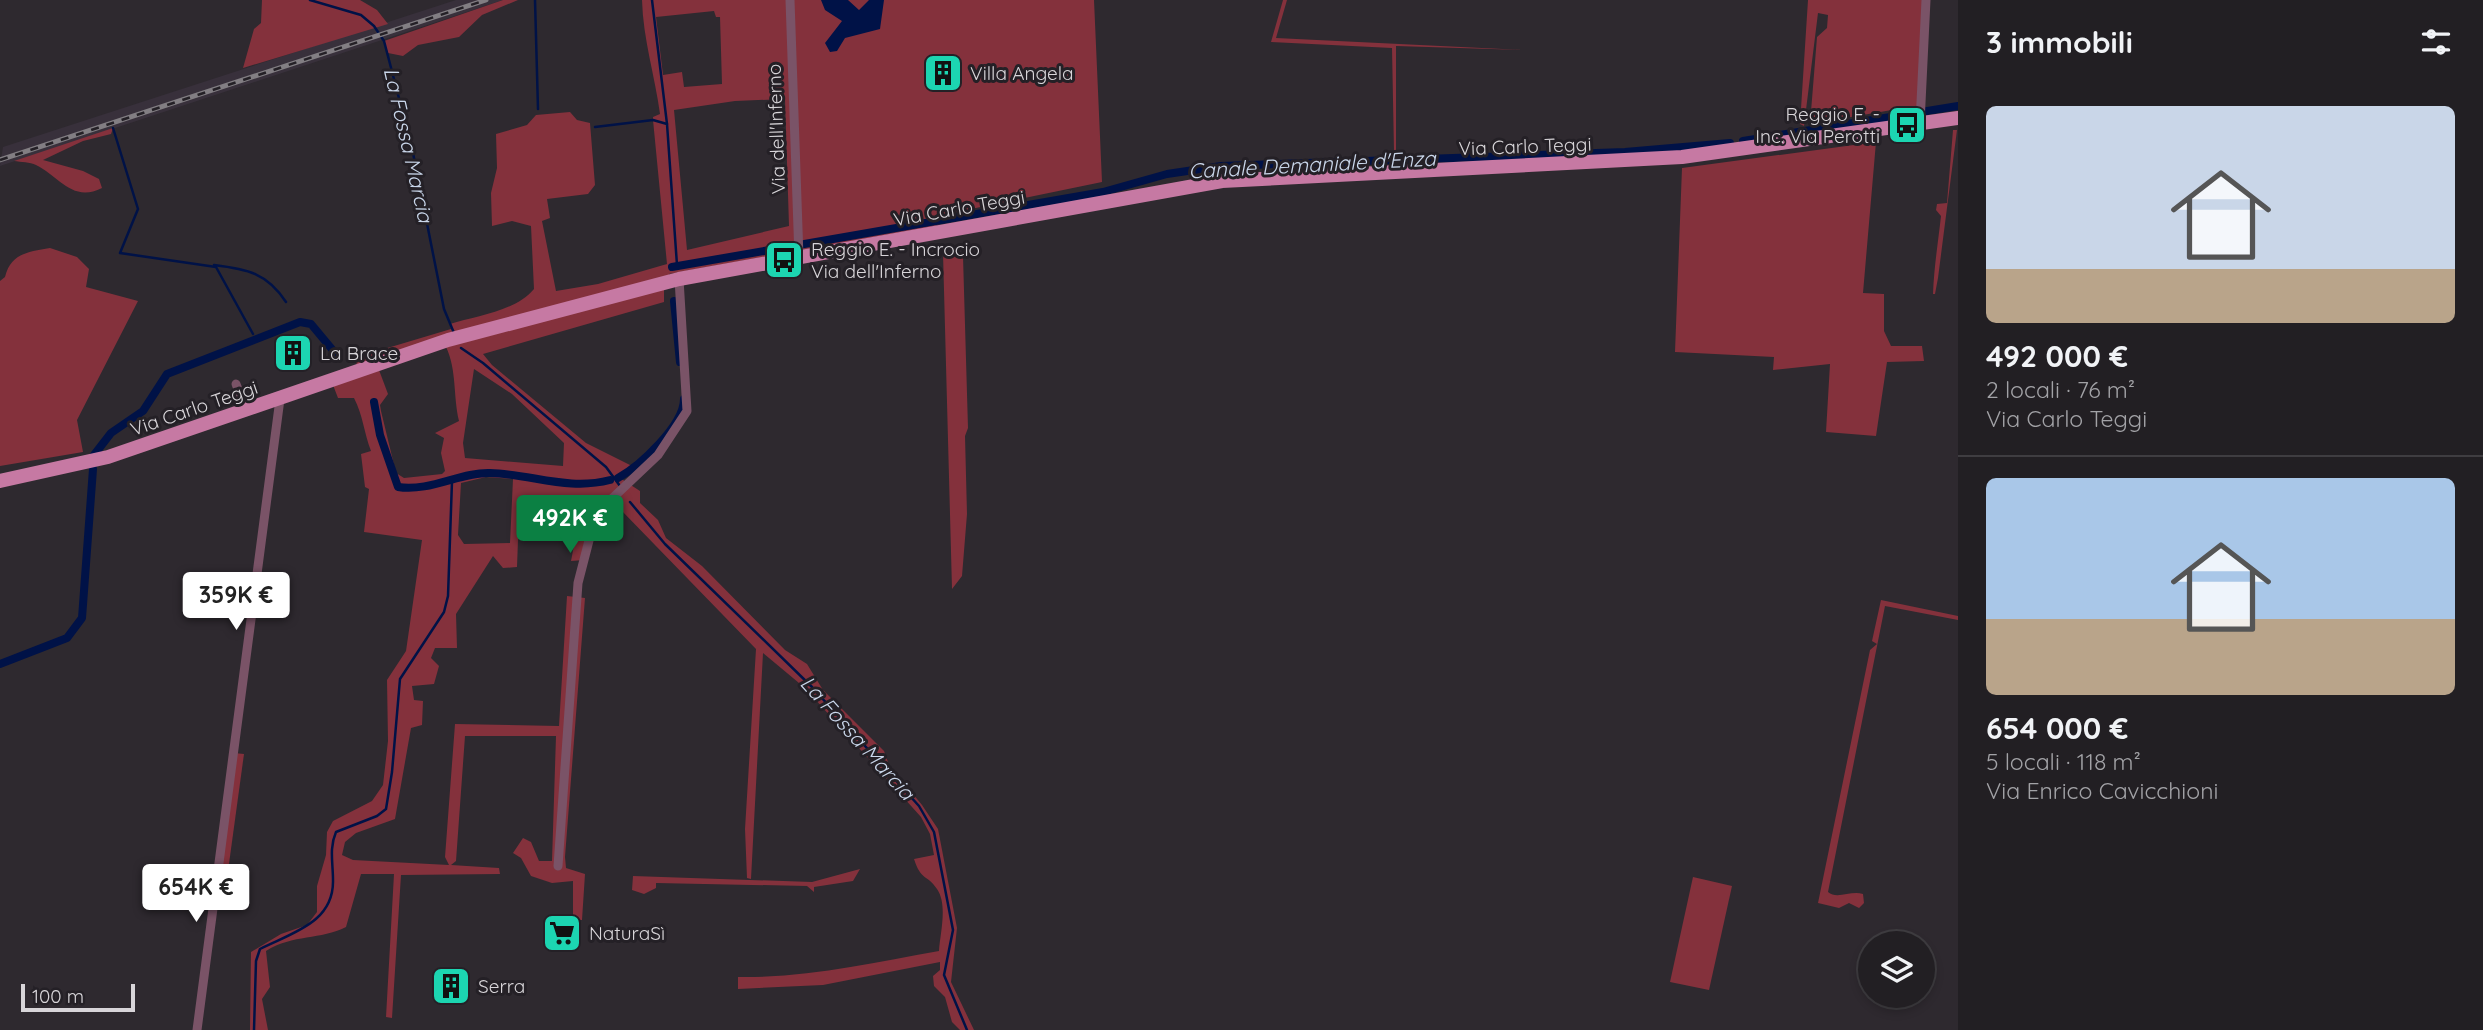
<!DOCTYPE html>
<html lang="it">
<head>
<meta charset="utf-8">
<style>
	:root { --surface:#221f23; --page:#2a272b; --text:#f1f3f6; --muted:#a2a2a6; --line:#3f3d41; --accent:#0b8043 }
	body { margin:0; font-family:Quicksand,sans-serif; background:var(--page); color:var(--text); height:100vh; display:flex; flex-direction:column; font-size:26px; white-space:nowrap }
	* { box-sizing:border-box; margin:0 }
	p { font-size:23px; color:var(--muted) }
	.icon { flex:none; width:38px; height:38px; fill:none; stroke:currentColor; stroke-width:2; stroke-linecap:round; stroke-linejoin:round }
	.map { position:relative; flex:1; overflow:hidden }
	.details { display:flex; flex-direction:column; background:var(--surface); width:525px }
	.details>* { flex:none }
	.fabs { position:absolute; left:1858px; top:931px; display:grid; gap:14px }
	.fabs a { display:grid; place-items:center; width:77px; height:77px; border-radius:50%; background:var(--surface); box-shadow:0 4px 10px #0003,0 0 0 2px var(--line); font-size:35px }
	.scale { position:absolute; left:21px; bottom:18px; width:114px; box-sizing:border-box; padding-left:7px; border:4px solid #d8d5d9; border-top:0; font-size:19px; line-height:24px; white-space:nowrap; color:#d8d5d9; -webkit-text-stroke:5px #242026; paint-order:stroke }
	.price { position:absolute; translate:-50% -60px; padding:0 16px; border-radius:7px; background:#fff; color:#222; font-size:23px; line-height:46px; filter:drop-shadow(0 2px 4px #0008) }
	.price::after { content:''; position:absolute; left:50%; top:42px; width:21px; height:16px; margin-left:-10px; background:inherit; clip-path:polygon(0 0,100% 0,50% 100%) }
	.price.selected { background:var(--accent); color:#fff }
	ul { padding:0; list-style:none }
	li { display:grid; align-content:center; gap:14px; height:371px; padding:0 28px }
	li+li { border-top:2px solid var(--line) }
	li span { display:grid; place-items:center; height:217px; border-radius:10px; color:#555 }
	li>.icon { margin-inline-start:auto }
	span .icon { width:126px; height:126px; fill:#fffc; stroke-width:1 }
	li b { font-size:30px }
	h2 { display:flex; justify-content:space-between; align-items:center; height:84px; padding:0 28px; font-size:30px }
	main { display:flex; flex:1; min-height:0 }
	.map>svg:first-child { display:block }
	.built { fill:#38303b }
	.green { fill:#84313c; fill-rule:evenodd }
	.water { fill:#001247 }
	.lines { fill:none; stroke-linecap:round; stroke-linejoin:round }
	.stream { stroke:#001247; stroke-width:2.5 }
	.canal { stroke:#001247; stroke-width:8 }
	.minor { stroke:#7a5367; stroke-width:9 }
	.primary { stroke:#c679a3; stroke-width:14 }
	.rail-casing { stroke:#827e83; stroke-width:5 }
	.rail { stroke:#242026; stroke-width:2.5; stroke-dasharray:8; stroke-linecap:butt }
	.labels { text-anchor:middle; stroke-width:6; stroke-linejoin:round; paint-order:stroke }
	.poi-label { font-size:19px; fill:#d8d5d9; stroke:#242026; text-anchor:start }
	.street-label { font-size:19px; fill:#d8d5d9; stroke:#242026 }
	.water-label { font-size:21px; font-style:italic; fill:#cad7eb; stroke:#242026 }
</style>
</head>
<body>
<main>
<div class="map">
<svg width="1958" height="1030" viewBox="0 0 1958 1030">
	<rect width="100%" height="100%" fill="#2e292f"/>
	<path class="built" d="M 456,0 L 503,0 L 0,166 L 3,147 Z"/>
	<g class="green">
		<path d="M 262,0 L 360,0 L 377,10 L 388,24 L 243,68 L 254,29 L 261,23 Z"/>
		<path d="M 503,0 L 518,0 L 482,15 L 459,37 L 418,45 L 403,56 L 388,53 L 384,41 Z"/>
		<path d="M 642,0 L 1094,0 L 1102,182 L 942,215 L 942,223 L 935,226 L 669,274 L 669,281 L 360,371 L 354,358 L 451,329 L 450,324 C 476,316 516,311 534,289 L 531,226 L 512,221 L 492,226 L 491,193 L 497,168 L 496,134 L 527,125 L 536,115 L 570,112 L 577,120 L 590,123 L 595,185 L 588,194 L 547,199 L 550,218 L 542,221 L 556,291 L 598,284 L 667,264 L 653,120 L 653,117 L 660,114 C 655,76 643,39 642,0 ZM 714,11 L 716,17 L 720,17 L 722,84 L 684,87 L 682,72 L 663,75 L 656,17 ZM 785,99 L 789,226 L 687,250 L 674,110 L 735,101 Z"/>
		<path d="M 1283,0 L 1287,0 L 1276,38 L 1523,50 L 1396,46 L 1396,152 L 1394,152 L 1392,48 L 1271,42 Z"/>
		<path d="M 1808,0 L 1926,0 L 1921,105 L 1810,124 L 1817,37 L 1827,28 L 1828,15 L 1818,13 L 1804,126 L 1800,124 Z"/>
		<path d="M 113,128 L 111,134 L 83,141 L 43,160 L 83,171 L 99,179 L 102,188 C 72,203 59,176 36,165 C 30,162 21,162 14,161 Z"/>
		<path d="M 1953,130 L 1957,130 L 1938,278 L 1935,294 L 1933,294 C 1934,267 1938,243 1941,216 L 1936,210 L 1937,204 L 1947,203 Z"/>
		<path d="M 1876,142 L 1863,293 L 1884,294 L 1884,331 L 1891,346 L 1922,346 L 1924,361 L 1887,362 L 1876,436 L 1826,432 L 1830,364 L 1773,370 L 1774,357 L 1675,352 L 1682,168 Z"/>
		<path d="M 50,248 L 77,257 L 89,269 L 86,287 L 138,301 L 77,420 L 83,452 L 0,466 L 0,281 L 5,277 C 11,253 28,252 50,248 Z"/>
		<path d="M 943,253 L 963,256 L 968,428 L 965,436 L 967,514 L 962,576 L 952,589 Z"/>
		<path d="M 664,289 L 664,302 L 483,354 L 492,365 L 586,443 L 636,468 L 620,478 L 640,491 L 640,503 L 658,520 L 666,538 L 702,566 L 785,650 L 807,664 L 823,690 L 884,751 L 889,765 L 922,805 L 938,829 L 957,928 L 951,982 L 974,1030 L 960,1030 L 952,1022 L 945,997 L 934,986 L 933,976 L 940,970 L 940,962 L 823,985 L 738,989 L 738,977 C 807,978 871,963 939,951 C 940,933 948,905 937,889 C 927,874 921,881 914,859 L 934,855 L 930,834 L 921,817 L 805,688 L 763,653 L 751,879 L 747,878 L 745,829 L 756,649 L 621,510 L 615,497 L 606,505 L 578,507 L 587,511 L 593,525 L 584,560 L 571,561 L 577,530 L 563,511 L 544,511 L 539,518 L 527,518 L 518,540 L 517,567 L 503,568 L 493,556 L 456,614 L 457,648 L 435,648 L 431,658 L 439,666 L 434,684 L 412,686 L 414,700 L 423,701 L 422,725 L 411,728 L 395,819 L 356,833 L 345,842 L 342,855 L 353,860 L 449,865 L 445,857 L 455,724 L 559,726 L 567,596 L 585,598 L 565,857 L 566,868 L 585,874 L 582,920 L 573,920 L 573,881 L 552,883 L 531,876 L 521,858 L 513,853 L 523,838 L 531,842 L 539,861 L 552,861 L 556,736 L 465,736 L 456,861 L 451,865 L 499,868 L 500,874 L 401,875 L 392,1018 L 386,1017 L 394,874 L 361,874 L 346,927 C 321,940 293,934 266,951 L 270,987 L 262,999 L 268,1030 L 250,1030 L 251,952 L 281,934 L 307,925 L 317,912 L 317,886 L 326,855 L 327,832 L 333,821 L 372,801 L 383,785 L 388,741 L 387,680 L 406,651 L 422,540 L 364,532 L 369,489 L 365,487 L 361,454 L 371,451 C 364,433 363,415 354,398 L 338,398 L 333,385 L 379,370 L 388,394 L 380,405 L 381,411 L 396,473 L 404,478 L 442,474 L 445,471 L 441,453 L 444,438 L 435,433 L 459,421 C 453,396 457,370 446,347 ZM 474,369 L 512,394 L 564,443 L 563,466 L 465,458 L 463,443 ZM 486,477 L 513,479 L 510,543 L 464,544 L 458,535 L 461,483 Z"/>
		<path d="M 1881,600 L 1958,616 L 1958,620 L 1885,606 L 1828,892 C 1837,900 1851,890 1863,894 L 1864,903 L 1859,908 L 1849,903 L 1839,908 L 1818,903 L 1870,650 L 1877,644 L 1872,641 Z"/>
		<path d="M 234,753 L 244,754 L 228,871 L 219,869 Z"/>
		<path d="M 860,869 L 853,881 L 814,887 L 814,892 L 807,886 L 656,883 L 656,888 L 644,894 L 632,890 L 633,876 L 812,882 Z"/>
		<path d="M 1693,877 L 1732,886 L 1709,990 L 1670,982 Z"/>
	</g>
	<path class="water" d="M 821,0 L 848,0 L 859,10 L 869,0 L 884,0 L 880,29 L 845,38 L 837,51 L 830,52 L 825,43 L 842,21 L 825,10 Z"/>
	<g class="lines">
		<g class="stream">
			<path d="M 310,0 L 361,15 L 374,26 L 384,41 L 412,148 L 444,309 L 454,333"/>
			<path d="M 535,0 L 538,109"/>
			<path d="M 652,0 L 667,124"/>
			<path d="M 595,127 L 653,120 L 667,124 L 677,265"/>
			<path d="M 113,128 L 138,209 L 120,253 L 216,267 L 253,334"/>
			<path d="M 214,265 C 247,269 267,273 286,302"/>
			<path d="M 461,348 L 483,363 L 606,467 L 620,486"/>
			<path d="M 630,502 L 665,544 L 812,687 L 919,806 L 934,832 L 953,930 L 944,975 L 967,1030"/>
			<path d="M 254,1030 L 256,961 L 260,949 C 291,933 334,923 333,880 C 333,863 329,848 336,832 L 377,816 L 386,809 L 392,772 L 400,679 L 444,612 L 448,596 L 452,481"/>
		</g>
		<g class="canal">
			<path d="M 1743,141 L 1958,106"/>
			<path d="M 672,267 L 1103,192 L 1167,174 L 1221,166 L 1625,152 L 1730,143"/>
			<path d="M 674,301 L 680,362"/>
			<path d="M 374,402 L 380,435 L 398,487 C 430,492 461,472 490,473 C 532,474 568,491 610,480"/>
			<path d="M 94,455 L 111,433 L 143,411 L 167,374 L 300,322 L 311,324 L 336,354"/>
			<path d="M 618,478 C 640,466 684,425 684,399"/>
			<path d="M 0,664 L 67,638 L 82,618 L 93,469"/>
		</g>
		<g class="minor">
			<path d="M 790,0 L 799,257"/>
			<path d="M 1920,123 L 1926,0"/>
			<path d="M 236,384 L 246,410"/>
			<path d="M 558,866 L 578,583 L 593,525 L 602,508 L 658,455 L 687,411 L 679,279"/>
			<path d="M 197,1030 L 280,399"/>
		</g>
		<path class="primary" d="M 0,481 L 108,457 L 448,340 L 679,279 L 1222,181 L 1682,157 L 1958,118"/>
		<defs>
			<path id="rail" d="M 0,160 L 486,0"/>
		</defs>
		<use href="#rail" class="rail-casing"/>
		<use href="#rail" class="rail"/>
	</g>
	<defs>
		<symbol id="building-square" viewBox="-11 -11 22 22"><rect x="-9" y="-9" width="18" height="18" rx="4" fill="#1cd5b1" stroke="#242026"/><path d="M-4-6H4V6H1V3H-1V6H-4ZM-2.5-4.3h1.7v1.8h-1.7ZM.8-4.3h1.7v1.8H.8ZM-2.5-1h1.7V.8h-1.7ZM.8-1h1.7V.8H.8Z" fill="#111"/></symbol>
		<symbol id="bus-square" viewBox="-11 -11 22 22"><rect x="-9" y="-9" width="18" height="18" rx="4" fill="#1cd5b1" stroke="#242026"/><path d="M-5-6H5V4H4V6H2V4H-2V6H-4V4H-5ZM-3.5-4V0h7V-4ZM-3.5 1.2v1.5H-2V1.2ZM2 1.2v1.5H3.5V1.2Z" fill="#111"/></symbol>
		<symbol id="supermarket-square" viewBox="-11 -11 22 22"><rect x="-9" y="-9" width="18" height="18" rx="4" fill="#1cd5b1" stroke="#242026"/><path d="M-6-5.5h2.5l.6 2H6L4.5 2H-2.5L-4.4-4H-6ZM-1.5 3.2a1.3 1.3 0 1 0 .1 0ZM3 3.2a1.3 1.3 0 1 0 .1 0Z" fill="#111"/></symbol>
	</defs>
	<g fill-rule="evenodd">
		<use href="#building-square" x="921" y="51" width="44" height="44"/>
		<use href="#bus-square" x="1885" y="103" width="44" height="44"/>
		<use href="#bus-square" x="762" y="238" width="44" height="44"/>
		<use href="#building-square" x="271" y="331" width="44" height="44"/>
		<use href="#supermarket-square" x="540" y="911" width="44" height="44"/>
		<use href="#building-square" x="429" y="964" width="44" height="44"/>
	</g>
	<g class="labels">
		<g class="poi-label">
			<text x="970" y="80">Villa Angela</text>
			<text x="1880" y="121" text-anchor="end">Reggio E. -<tspan x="1880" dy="22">Inc. Via Perotti</tspan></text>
			<text x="811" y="256">Reggio E. - Incrocio<tspan x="811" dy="22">Via dell'Inferno</tspan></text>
			<text x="320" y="360">La Brace</text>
			<text x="589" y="940">NaturaSì</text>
			<text x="478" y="993">Serra</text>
		</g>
		<g class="street-label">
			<text transform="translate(776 129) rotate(-92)" y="7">Via dell'Inferno</text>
			<text transform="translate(1525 146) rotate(-2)" y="7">Via Carlo Teggi</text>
			<text transform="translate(959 208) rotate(-10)" y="7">Via Carlo Teggi</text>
			<text transform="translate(194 408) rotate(-19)" y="7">Via Carlo Teggi</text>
		</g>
		<g class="water-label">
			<text transform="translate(408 145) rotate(77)" y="7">La Fossa Marcia</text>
			<text transform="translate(1312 165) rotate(-3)" y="7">Canale Demaniale d'Enza</text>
			<text transform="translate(857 738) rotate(48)" y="7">La Fossa Marcia</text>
		</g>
	</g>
</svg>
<div class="fabs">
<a><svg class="icon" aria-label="layers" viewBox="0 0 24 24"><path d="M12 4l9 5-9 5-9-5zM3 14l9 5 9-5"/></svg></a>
</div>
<div class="scale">100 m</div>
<b class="price selected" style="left:570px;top:555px">492K €</b>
<b class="price" style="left:236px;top:632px">359K €</b>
<b class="price" style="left:196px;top:924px">654K €</b>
</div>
<section class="details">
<h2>3 immobili<svg class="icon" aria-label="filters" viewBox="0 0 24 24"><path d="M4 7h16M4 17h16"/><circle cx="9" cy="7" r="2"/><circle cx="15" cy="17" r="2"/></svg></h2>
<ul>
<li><span style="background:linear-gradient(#c9d6e8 75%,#b9a48a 0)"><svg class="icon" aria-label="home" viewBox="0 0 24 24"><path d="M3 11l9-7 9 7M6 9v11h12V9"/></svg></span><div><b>492 000 €</b><p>2 locali · 76 m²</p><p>Via Carlo Teggi</p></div></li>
<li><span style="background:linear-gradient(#a9c7e8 65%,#b9a48a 0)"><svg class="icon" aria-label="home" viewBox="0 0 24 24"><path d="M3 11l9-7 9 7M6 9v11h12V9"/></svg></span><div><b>654 000 €</b><p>5 locali · 118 m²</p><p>Via Enrico Cavicchioni</p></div></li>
</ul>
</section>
</main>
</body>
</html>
